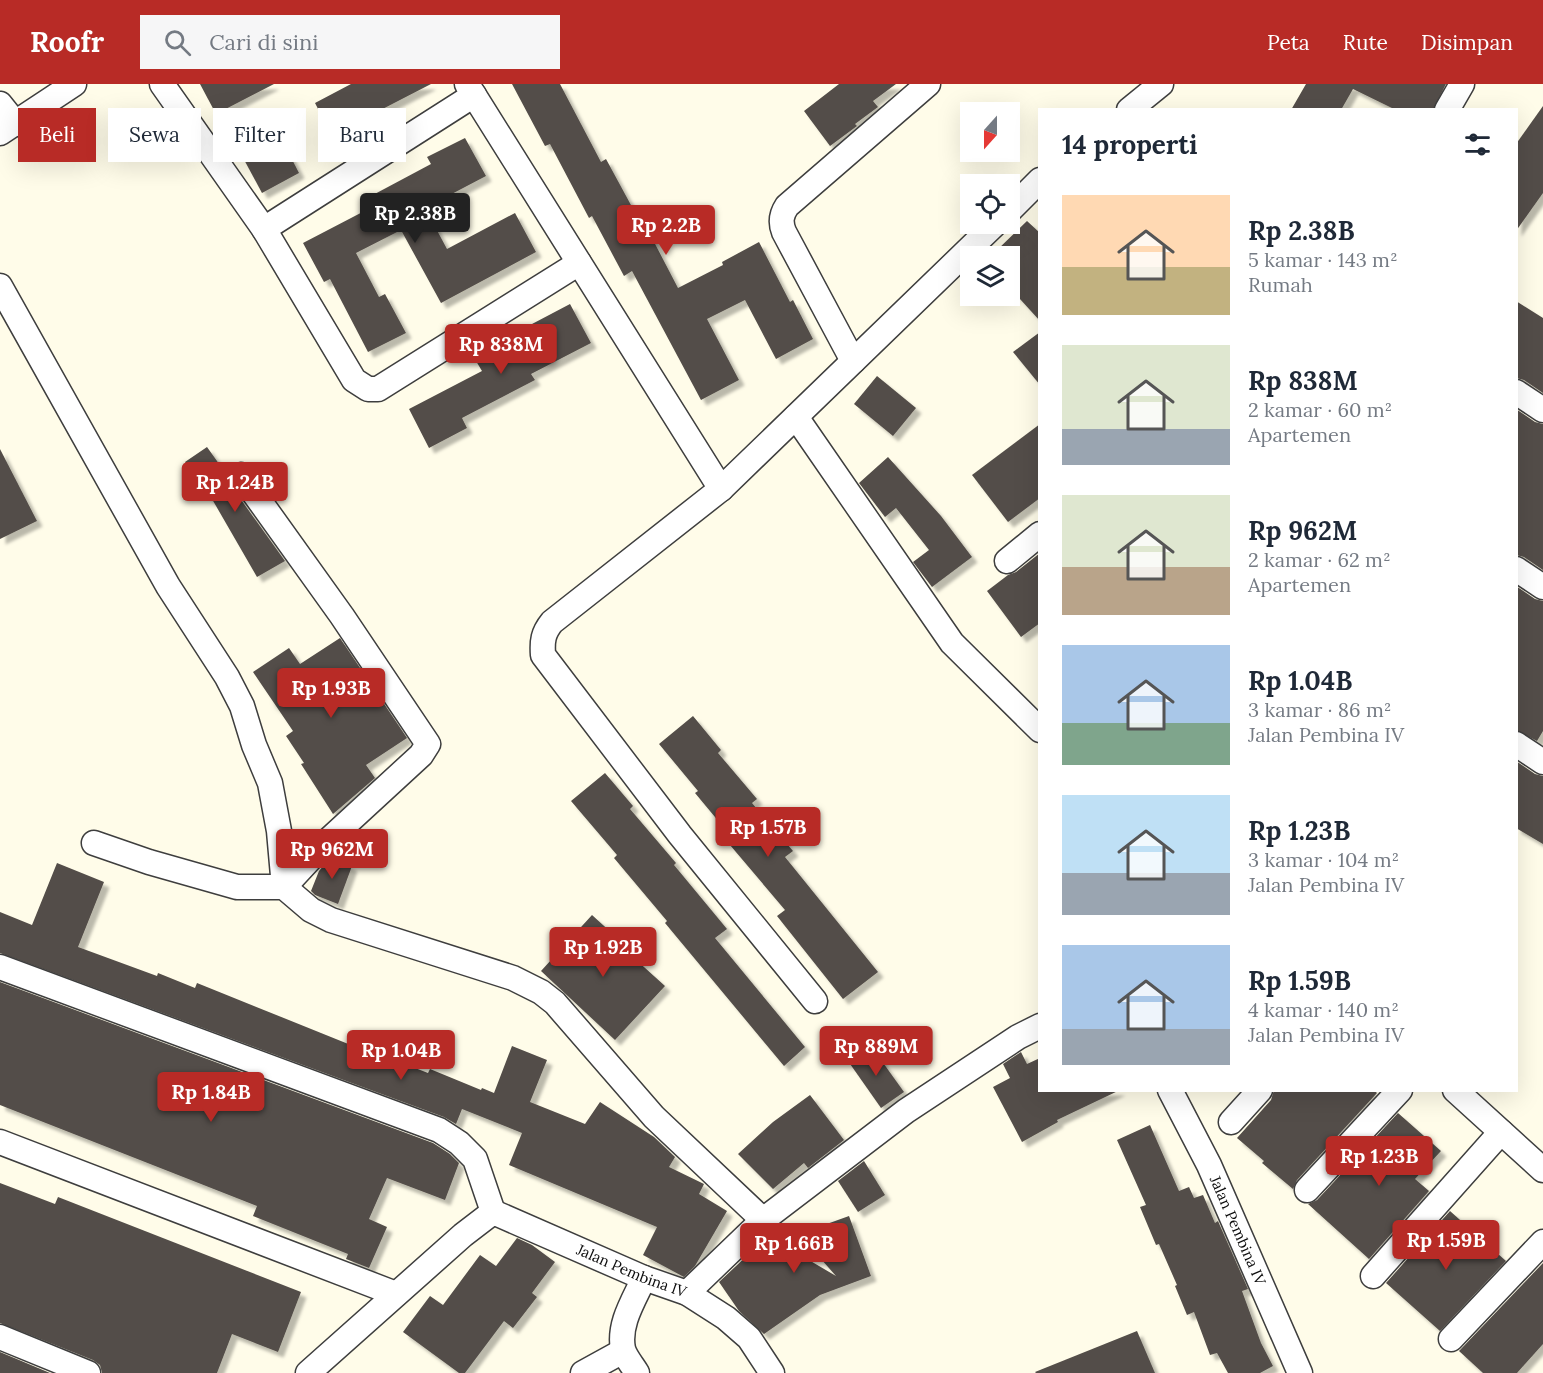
<!DOCTYPE html>
<html lang="id">
<head>
<meta charset="utf-8">
<style>
	:root { --surface:#fff; --page:#f6f6f7; --text:#1f2937; --muted:#747a83; --accent:#b82b26 }
	body { margin:0; font-family:Lora,serif; background:var(--page); color:var(--text); height:100vh; display:flex; flex-direction:column; font-size:22px; white-space:nowrap }
	* { box-sizing:border-box; margin:0 }
	p { font-size:20px; color:var(--muted) }
	.icon { flex:none; width:33px; height:33px; fill:none; stroke:currentColor; stroke-width:2; stroke-linecap:round; stroke-linejoin:round }
	.map { position:relative; flex:1; overflow:hidden }
	.drawer { position:absolute; left:1038px; top:24px; width:480px; height:984px; display:flex; flex-direction:column; background:var(--surface); border-radius:0px; box-shadow:0 6px 24px #0002 }
	.drawer>* { flex:none }
	.hud { position:absolute; left:18px; top:24px; width:570px; height:54px; display:flex; gap:12px }
	.needle { width:39px; rotate:201deg }
	.tools { position:absolute; left:960px; top:18px; display:grid; gap:12px }
	.tools a { display:grid; place-items:center; width:60px; height:60px; border-radius:0px; background:var(--surface); box-shadow:0 6px 24px #0002; font-size:30px }
	.price { position:absolute; translate:-50% -51px; padding:0 14px; border-radius:6px; background:var(--accent); color:#fff; font-size:20px; line-height:39px; filter:drop-shadow(0 2px 3px #0008) }
	.price::after { content:''; position:absolute; left:50%; top:36px; width:18px; height:14px; margin-left:-9px; background:inherit; clip-path:polygon(0 0,100% 0,50% 100%) }
	.price.selected { background:#222; color:#fff }
	ul { padding:0; list-style:none }
	li { display:flex; align-items:center; gap:18px; height:150px; padding:0 24px }
	li span { display:grid; place-items:center; flex:none; width:168px; height:120px; border-radius:0px; color:#555 }
	li>.icon { margin-inline-start:auto }
	span .icon { width:72px; height:72px; fill:#fffc; stroke-width:1 }
	li b { font-size:26px }
	h2 { display:flex; justify-content:space-between; align-items:center; height:72px; padding:0 24px; font-size:26px }
	.chip { padding:0 21px; border-radius:0px; background:var(--surface); box-shadow:0 6px 24px #0002; font-size:21px; line-height:54px }
	.chip.selected { background:var(--accent); color:#fff }
	header { display:flex; align-items:center; gap:36px; box-sizing:border-box; height:84px; padding:0 30px; background:var(--accent); color:#fff }
	header strong { font-size:28px }
	nav { display:flex; gap:33px; margin-inline-start:auto; font-size:21px }
	.search { width:420px; height:54px; background:var(--page); display:flex; align-items:center; gap:15px; box-sizing:border-box; padding:0 21px; border-radius:0px; color:var(--muted); font-size:22px }
	.map>svg:first-child { display:block }
	.building { fill:#534d48; filter:url(#shadow) }
	.lines { fill:none; stroke-linecap:round; stroke-linejoin:round }
	.street-casing { stroke:#3e3e3e; stroke-width:27 }
	.street { stroke:#fff; stroke-width:24 }
	.labels { text-anchor:middle; stroke-width:6; stroke-linejoin:round; paint-order:stroke }
	.street-label { font-size:15px; fill:#0b0b0b; stroke:#fff }
</style>
</head>
<body>
<header>
<strong>Roofr</strong>
<div class="search"><svg class="icon" aria-label="search" viewBox="0 0 24 24"><circle cx="10" cy="10" r="6"/><path d="M15 15l6 6"/></svg>Cari di sini</div>
<nav><a>Peta</a><a>Rute</a><a>Disimpan</a></nav>
</header>
<div class="map">
<svg width="1543" height="1289" viewBox="0 0 1543 1289">
	<defs>
		<filter id="shadow"><feDropShadow dx="5.5" dy="5.5" stdDeviation="1.5" flood-color="#0004"/></filter>
	</defs>
	<rect width="100%" height="100%" fill="#fffce9"/>
	<g class="building">
		<path d="M 200,0 L 274,0 L 216,30 Z"/>
		<path d="M 351,0 L 431,0 L 369,32 L 373,38 L 335,58 L 315,19 Z"/>
		<path d="M 512,0 L 560,0 L 601,78 L 606,75 L 638,134 L 641,133 L 678,204 L 723,181 L 722,178 L 759,158 L 790,218 L 793,216 L 813,255 L 776,275 L 745,216 L 707,235 L 739,296 L 701,316 L 632,187 L 624,192 L 592,132 L 589,134 L 550,60 L 545,62 Z"/>
		<path d="M 839,0 L 896,0 L 873,17 L 878,23 L 855,40 L 857,42 L 830,62 L 804,27 Z"/>
		<path d="M 1306,0 L 1446,0 L 1433,26 L 1396,26 L 1353,5 L 1341,26 L 1291,26 Z"/>
		<path d="M 1543,22 L 1543,109 L 1516,147 L 1516,60 Z"/>
		<path d="M 279,50 L 299,89 L 262,109 L 241,70 Z"/>
		<path d="M 465,54 L 486,92 L 425,124 L 447,165 L 515,129 L 536,168 L 441,219 L 401,146 L 356,169 L 379,213 L 385,210 L 406,249 L 368,268 L 330,195 L 324,198 L 303,159 L 376,121 L 371,112 L 431,80 L 427,73 Z"/>
		<path d="M 1027,137 L 1040,149 L 1040,237 L 1010,204 L 1010,172 L 999,172 L 995,168 Z"/>
		<path d="M 1516,217 L 1543,234 L 1543,309 L 1524,296 L 1516,294 Z"/>
		<path d="M 570,220 L 591,259 L 531,290 L 535,296 L 462,334 L 467,344 L 429,364 L 409,325 L 482,287 L 476,277 L 535,246 L 532,240 Z"/>
		<path d="M 1040,248 L 1040,301 L 1013,268 Z"/>
		<path d="M 877,292 L 916,324 L 893,352 L 854,320 Z"/>
		<path d="M 1516,325 L 1535,338 L 1543,340 L 1543,486 L 1524,473 L 1516,471 Z"/>
		<path d="M 1040,340 L 1040,414 L 1008,438 L 972,391 Z"/>
		<path d="M 207,363 L 227,391 L 229,399 L 285,477 L 257,493 L 212,415 L 211,416 L 185,378 Z"/>
		<path d="M 0,365 L 37,437 L 0,455 Z"/>
		<path d="M 888,373 L 941,432 L 972,473 L 932,503 L 913,478 L 929,466 L 896,424 L 885,433 L 859,399 Z"/>
		<path d="M 1040,469 L 1040,539 L 1021,553 L 987,507 L 1008,491 L 1016,488 Z"/>
		<path d="M 1516,502 L 1535,515 L 1543,517 L 1543,647 L 1537,657 L 1516,646 Z"/>
		<path d="M 340,554 L 407,654 L 366,681 L 375,694 L 333,730 L 301,680 L 304,679 L 286,652 L 293,647 L 253,588 L 289,564 L 300,580 Z"/>
		<path d="M 693,632 L 721,666 L 718,669 L 757,715 L 752,719 L 793,767 L 785,773 L 878,888 L 843,915 L 777,832 L 785,826 L 730,761 L 735,757 L 695,709 L 698,707 L 659,660 Z"/>
		<path d="M 1516,677 L 1535,690 L 1543,692 L 1543,760 L 1516,744 Z"/>
		<path d="M 605,689 L 633,722 L 630,725 L 676,779 L 674,781 L 727,845 L 715,854 L 805,963 L 784,982 L 665,839 L 667,837 L 614,774 L 617,771 L 571,717 Z"/>
		<path d="M 331,773 L 352,782 L 338,820 L 315,811 L 311,807 L 319,787 Z"/>
		<path d="M 57,779 L 104,798 L 78,863 L 157,892 L 158,889 L 195,904 L 197,899 L 383,974 L 384,972 L 428,989 L 430,985 L 481,1006 L 482,1004 L 494,1009 L 512,962 L 547,976 L 530,1018 L 585,1040 L 600,1018 L 654,1053 L 675,1073 L 669,1083 L 704,1100 L 699,1110 L 727,1127 L 695,1182 L 684,1193 L 643,1171 L 657,1143 L 509,1081 L 522,1049 L 462,1025 L 456,1040 L 444,1033 L 0,869 L 0,828 L 32,841 Z"/>
		<path d="M 592,831 L 626,862 L 624,865 L 665,902 L 615,956 L 541,887 Z"/>
		<path d="M 0,898 L 433,1059 L 450,1070 L 459,1079 L 445,1116 L 387,1094 L 369,1135 L 387,1143 L 369,1184 L 346,1175 L 348,1170 L 253,1132 L 257,1122 L 0,1021 Z"/>
		<path d="M 871,962 L 904,1008 L 881,1024 L 848,977 Z"/>
		<path d="M 1021,968 L 1027,980 L 1040,974 L 1040,1006 L 1120,1006 L 1057,1036 L 1058,1038 L 1022,1058 L 993,1003 L 1010,994 L 1003,980 Z"/>
		<path d="M 1274,1006 L 1374,1006 L 1377,1009 L 1297,1096 L 1293,1105 L 1262,1079 L 1264,1077 L 1237,1054 L 1271,1016 Z"/>
		<path d="M 810,1011 L 844,1056 L 808,1084 L 804,1079 L 773,1105 L 738,1070 L 773,1038 Z"/>
		<path d="M 1398,1029 L 1441,1067 L 1415,1095 L 1429,1107 L 1369,1175 L 1308,1120 L 1317,1116 Z"/>
		<path d="M 1150,1041 L 1179,1107 L 1189,1103 L 1194,1114 L 1203,1111 L 1215,1139 L 1218,1137 L 1221,1144 L 1248,1205 L 1242,1207 L 1261,1259 L 1273,1282 L 1260,1289 L 1228,1289 L 1217,1269 L 1210,1271 L 1194,1228 L 1187,1231 L 1175,1202 L 1177,1201 L 1159,1160 L 1156,1161 L 1140,1123 L 1146,1121 L 1117,1056 Z"/>
		<path d="M 864,1077 L 885,1111 L 858,1128 L 838,1097 Z"/>
		<path d="M 0,1099 L 55,1120 L 58,1113 L 301,1208 L 278,1268 L 232,1250 L 217,1289 L 102,1289 L 100,1281 L 93,1276 L 0,1239 Z"/>
		<path d="M 1450,1127 L 1506,1177 L 1440,1247 L 1386,1199 Z"/>
		<path d="M 849,1132 L 871,1192 L 820,1211 L 764,1250 L 739,1227 L 719,1198 L 768,1152 L 836,1192 L 799,1150 Z"/>
		<path d="M 517,1154 L 532,1161 L 555,1178 L 532,1209 L 537,1213 L 513,1244 L 504,1237 L 465,1289 L 459,1289 L 403,1248 L 430,1212 L 443,1221 L 480,1171 L 496,1182 Z"/>
		<path d="M 1543,1179 L 1543,1260 L 1517,1289 L 1483,1289 L 1459,1267 Z"/>
		<path d="M 1137,1247 L 1155,1289 L 1036,1289 L 1035,1288 Z"/>
		<path d="M 0,1268 L 50,1289 L 0,1289 Z"/>
	</g>
	<g class="lines">
		<defs>
			<g id="street">
				<path d="M 162,0 L 264,145 L 354,296 L 368,305 L 378,305 L 579,179"/>
				<path d="M 467,0 L 721,405"/>
				<path d="M 0,20 L 16,40"/>
				<path d="M 1129,26 L 1161,0"/>
				<path d="M 1447,26 L 1462,0"/>
				<path d="M 0,49 L 74,0"/>
				<path d="M 1010,126 L 1040,96"/>
				<path d="M 264,145 L 474,11"/>
				<path d="M 0,202 L 168,502 L 227,593 L 242,622 L 254,661 L 270,699 L 279,747 L 284,803"/>
				<path d="M 853,277 L 784,148 C 780,138 781,131 787,122 L 928,0"/>
				<path d="M 1516,308 L 1543,326"/>
				<path d="M 796,333 L 952,559 L 1040,646"/>
				<path d="M 241,391 L 342,532 L 428,660 L 421,671 L 321,763 L 284,803"/>
				<path d="M 1007,477 L 1040,450"/>
				<path d="M 1516,485 L 1543,503"/>
				<path d="M 1516,660 L 1543,678"/>
				<path d="M 94,759 L 149,778 L 237,803 L 284,803 L 311,826 L 331,836 L 513,894 L 541,908 L 555,919 L 654,1033 L 763,1136"/>
				<path d="M 0,883 L 439,1046 L 459,1059 L 475,1075 L 493,1128"/>
				<path d="M 815,917 L 680,751 L 543,571 C 542,557 543,549 552,538 L 721,405 L 995,140"/>
				<path id="s1" d="M 1170,1006 L 1209,1081 L 1300,1289"/>
				<path d="M 1455,1006 L 1543,1086"/>
				<path d="M 1231,1038 L 1260,1006"/>
				<path d="M 0,1058 L 396,1210"/>
				<path d="M 1307,1106 L 1400,1006"/>
				<path d="M 1373,1192 L 1501,1048"/>
				<path d="M 687,1209 L 763,1136 L 906,1027 L 1018,953 L 1040,942"/>
				<path d="M 0,1253 L 88,1289"/>
				<path d="M 1451,1255 L 1543,1158"/>
				<path id="s2" d="M 308,1289 L 463,1151 L 493,1128 L 644,1194 L 687,1209 L 726,1234 L 749,1254 L 772,1289"/>
				<path d="M 583,1289 L 623,1267"/>
				<path d="M 637,1289 C 633,1282 625,1273 623,1265 C 618,1240 634,1216 644,1194"/>
			</g>
		</defs>
		<use href="#street" class="street-casing"/>
		<use href="#street" class="street"/>
	</g>
	<g class="labels">
		<g class="street-label">
			<text dy="5" stroke="none"><textPath href="#s1" startOffset="156">Jalan Pembina IV</textPath></text>
			<text dy="5" stroke="none"><textPath href="#s2" startOffset="396">Jalan Pembina IV</textPath></text>
		</g>
	</g>
</svg>
<div class="tools">
<a><svg class="needle" viewBox="-14 -14 28 28"><path d="M0-13l5 13h-10z" fill="#e53935"/><path d="M0 13l5-13h-10z" fill="#747a83"/></svg></a>
<a><svg class="icon" aria-label="locate" viewBox="0 0 24 24"><circle cx="12" cy="12" r="6"/><path d="M12 2v4M12 18v4M2 12h4M18 12h4"/></svg></a>
<a><svg class="icon" aria-label="layers" viewBox="0 0 24 24"><path d="M12 4l9 5-9 5-9-5zM3 14l9 5 9-5"/></svg></a>
</div>
<b class="price selected" style="left:415px;top:160px">Rp 2.38B</b>
<b class="price" style="left:666px;top:172px">Rp 2.2B</b>
<b class="price" style="left:501px;top:291px">Rp 838M</b>
<b class="price" style="left:235px;top:429px">Rp 1.24B</b>
<b class="price" style="left:331px;top:635px">Rp 1.93B</b>
<b class="price" style="left:768px;top:774px">Rp 1.57B</b>
<b class="price" style="left:332px;top:796px">Rp 962M</b>
<b class="price" style="left:603px;top:894px">Rp 1.92B</b>
<b class="price" style="left:876px;top:993px">Rp 889M</b>
<b class="price" style="left:401px;top:997px">Rp 1.04B</b>
<b class="price" style="left:211px;top:1039px">Rp 1.84B</b>
<b class="price" style="left:1379px;top:1103px">Rp 1.23B</b>
<b class="price" style="left:1446px;top:1187px">Rp 1.59B</b>
<b class="price" style="left:794px;top:1190px">Rp 1.66B</b>
<div class="hud">
<a class="chip selected">Beli</a>
<a class="chip">Sewa</a>
<a class="chip">Filter</a>
<a class="chip">Baru</a>
</div>
<section class="drawer">
<h2>14 properti<svg class="icon" aria-label="filters" viewBox="0 0 24 24"><path d="M4 7h16M4 17h16"/><circle cx="9" cy="7" r="2"/><circle cx="15" cy="17" r="2"/></svg></h2>
<ul>
<li><span style="background:linear-gradient(#ffd9b3 60%,#c2b280 0)"><svg class="icon" aria-label="home" viewBox="0 0 24 24"><path d="M3 11l9-7 9 7M6 9v11h12V9"/></svg></span><div><b>Rp 2.38B</b><p>5 kamar · 143 m²</p><p>Rumah</p></div></li>
<li><span style="background:linear-gradient(#dfe7d0 70%,#9aa5b1 0)"><svg class="icon" aria-label="home" viewBox="0 0 24 24"><path d="M3 11l9-7 9 7M6 9v11h12V9"/></svg></span><div><b>Rp 838M</b><p>2 kamar · 60 m²</p><p>Apartemen</p></div></li>
<li><span style="background:linear-gradient(#dfe7d0 60%,#b9a48a 0)"><svg class="icon" aria-label="home" viewBox="0 0 24 24"><path d="M3 11l9-7 9 7M6 9v11h12V9"/></svg></span><div><b>Rp 962M</b><p>2 kamar · 62 m²</p><p>Apartemen</p></div></li>
<li><span style="background:linear-gradient(#a9c7e8 65%,#7fa58c 0)"><svg class="icon" aria-label="home" viewBox="0 0 24 24"><path d="M3 11l9-7 9 7M6 9v11h12V9"/></svg></span><div><b>Rp 1.04B</b><p>3 kamar · 86 m²</p><p>Jalan Pembina IV</p></div></li>
<li><span style="background:linear-gradient(#bfe0f5 65%,#9aa5b1 0)"><svg class="icon" aria-label="home" viewBox="0 0 24 24"><path d="M3 11l9-7 9 7M6 9v11h12V9"/></svg></span><div><b>Rp 1.23B</b><p>3 kamar · 104 m²</p><p>Jalan Pembina IV</p></div></li>
<li><span style="background:linear-gradient(#a9c7e8 70%,#9aa5b1 0)"><svg class="icon" aria-label="home" viewBox="0 0 24 24"><path d="M3 11l9-7 9 7M6 9v11h12V9"/></svg></span><div><b>Rp 1.59B</b><p>4 kamar · 140 m²</p><p>Jalan Pembina IV</p></div></li>
</ul>
</section>
</div>
</body>
</html>
